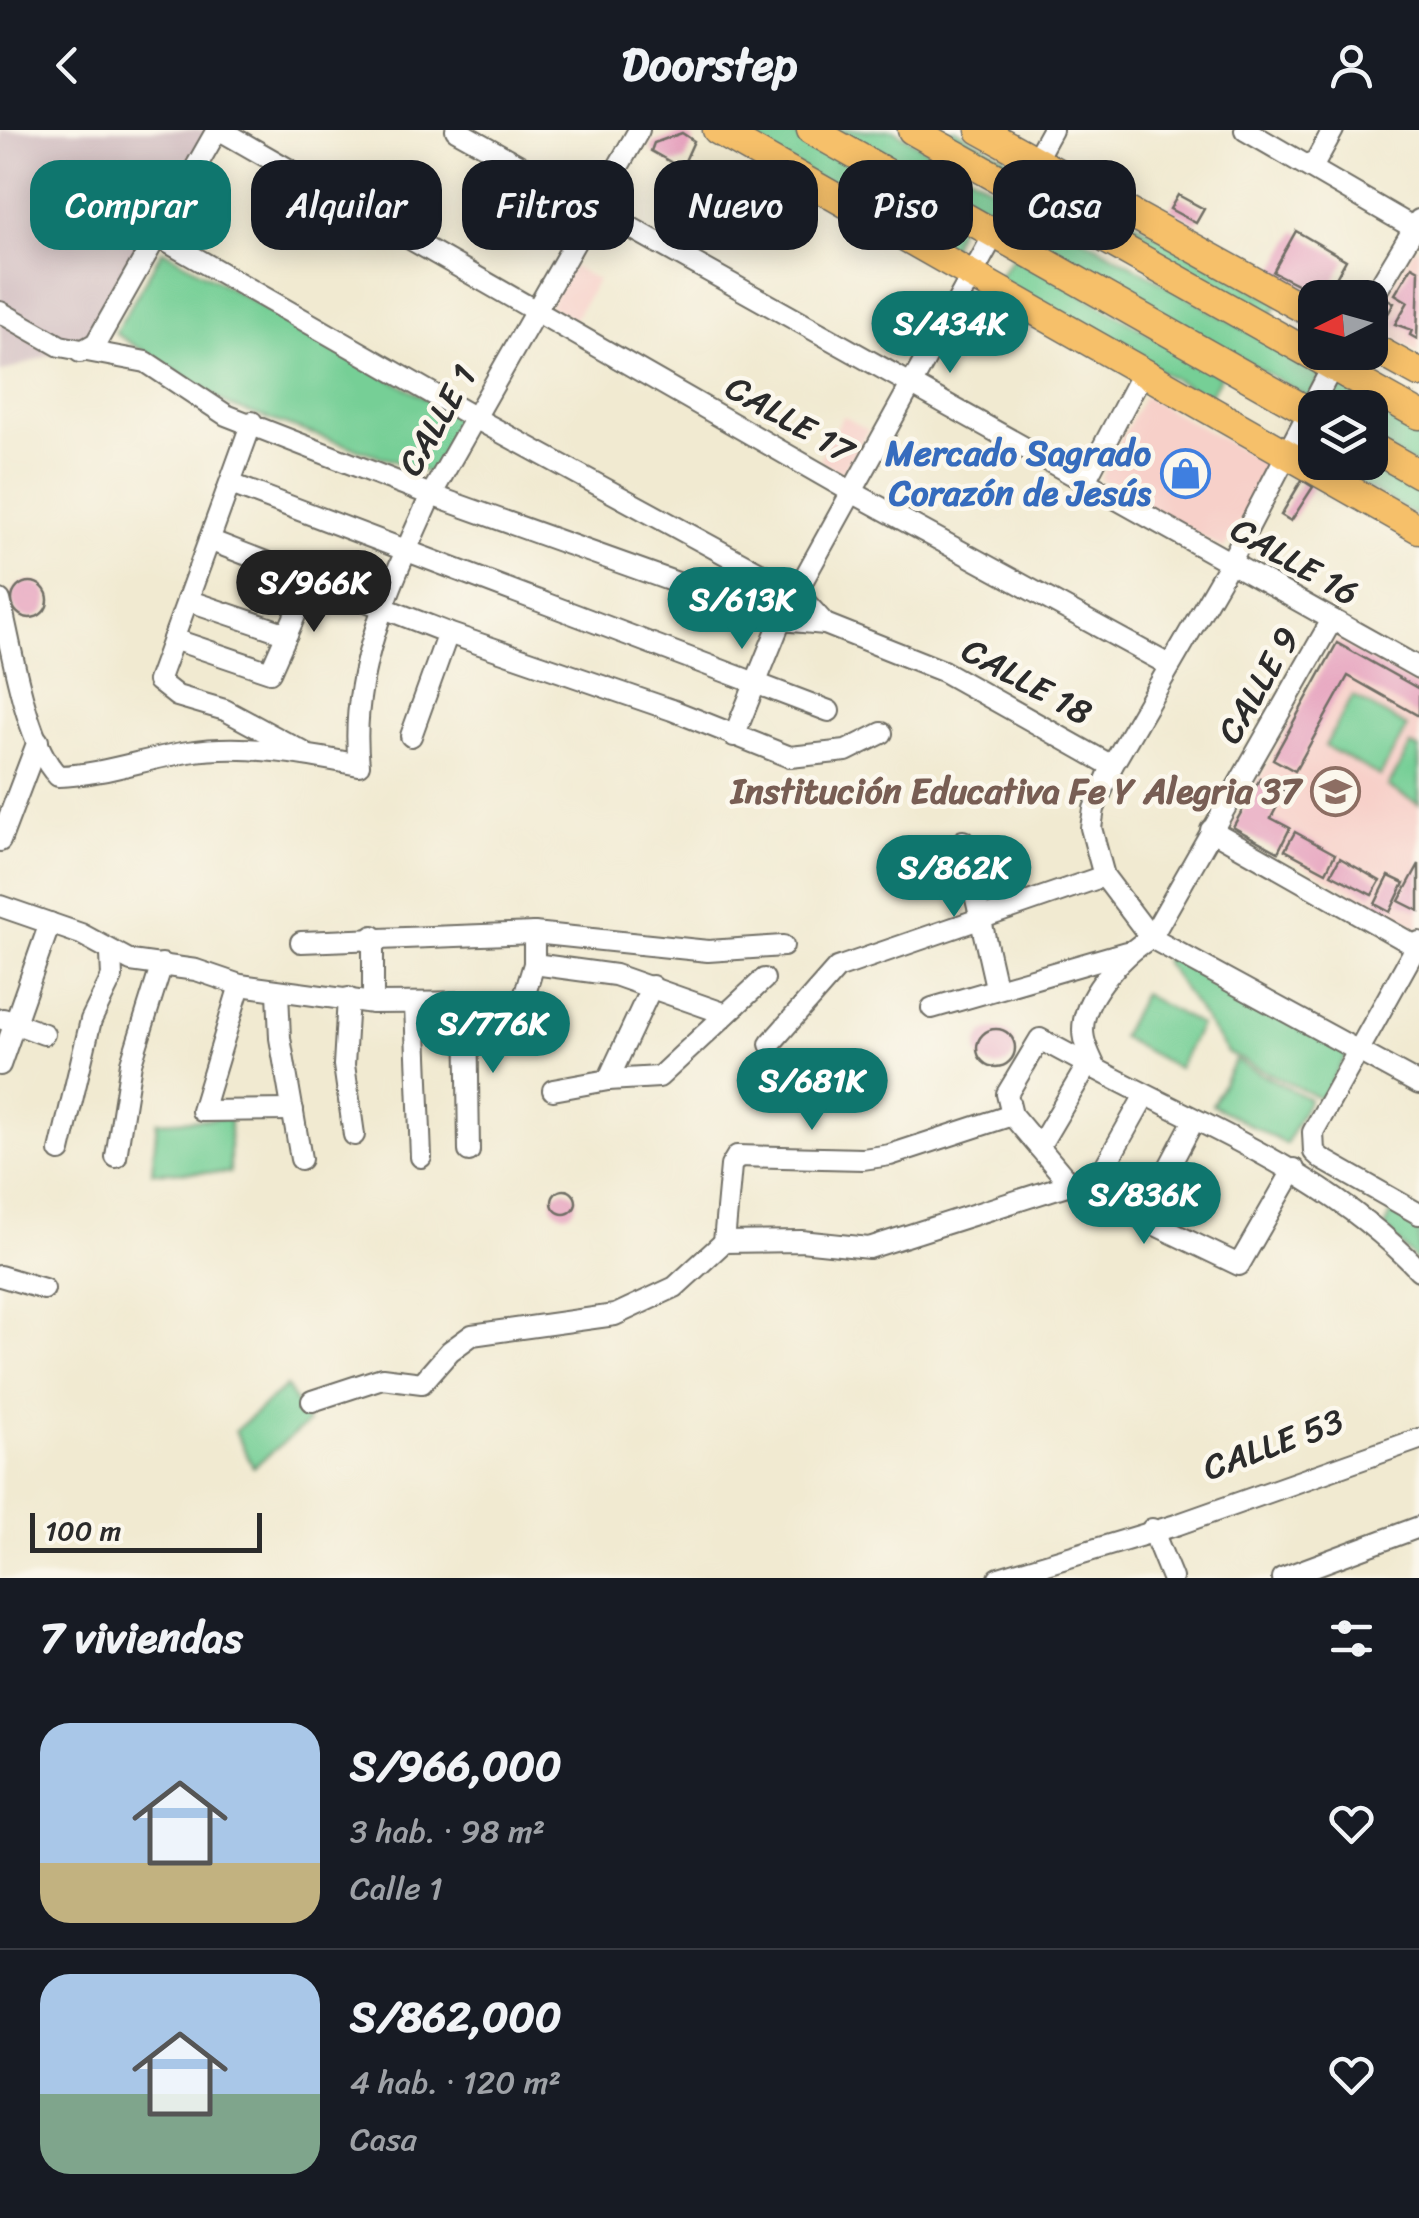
<!DOCTYPE html>
<html lang="es">
<head>
<meta charset="utf-8">
<style>
	:root { --surface:#171b24; --page:#242831; --text:#f1f3f6; --muted:#9ea1a6; --line:#363941; --accent:#0f766e }
	body { margin:0; font-family:Sriracha,sans-serif; background:var(--page); color:var(--text); height:100vh; display:flex; flex-direction:column; font-size:38px; white-space:nowrap }
	* { box-sizing:border-box; margin:0 }
	p { font-size:32px; color:var(--muted) }
	.icon { flex:none; width:55px; height:55px; fill:none; stroke:currentColor; stroke-width:2; stroke-linecap:round; stroke-linejoin:round }
	.map { position:relative; height:1448px; overflow:hidden }
	.drawer { display:flex; flex-direction:column; background:var(--surface); flex:1 }
	.drawer>* { flex:none }
	.guide { position:absolute; left:30px; top:30px; width:1360px; height:90px; display:flex; gap:20px }
	.needle { width:65px; rotate:265deg }
	.tools { position:absolute; left:1298px; top:150px; display:grid; gap:20px }
	.tools a { display:grid; place-items:center; width:90px; height:90px; border-radius:20px; background:var(--surface); box-shadow:0 5px 25px #0003; font-size:50px }
	.scale { position:absolute; left:30px; bottom:25px; width:232px; box-sizing:border-box; padding-left:10px; border:5px solid #2b2b2b; border-top:0; font-size:28px; line-height:35px; white-space:nowrap; color:#2b2b2b; -webkit-text-stroke:8px #fbf7ec; paint-order:stroke }
	.price { position:absolute; translate:-50% -85px; padding:0 22px; border-radius:35px; background:var(--accent); color:#fff; font-size:32px; line-height:65px; filter:drop-shadow(0 2px 5px #0008) }
	.price::after { content:''; position:absolute; left:50%; top:60px; width:30px; height:22px; margin-left:-15px; background:inherit; clip-path:polygon(0 0,100% 0,50% 100%) }
	.price.active { background:#222; color:#fff }
	ul { padding:0; list-style:none }
	li { display:flex; align-items:center; gap:30px; height:250px; padding:0 40px }
	li+li { border-top:2px solid var(--line) }
	li span { display:grid; place-items:center; flex:none; width:280px; height:200px; border-radius:30px; color:#555 }
	li>.icon { margin-inline-start:auto }
	span .icon { width:120px; height:120px; fill:#fffc; stroke-width:1 }
	li b { font-size:42px }
	h2 { display:flex; justify-content:space-between; align-items:center; height:120px; padding:0 40px; font-size:42px }
	.pill { padding:0 35px; border-radius:30px; background:var(--surface); box-shadow:0 5px 25px #0003; font-size:35px; line-height:90px }
	.pill.active { background:var(--accent); color:#fff }
	header { display:flex; justify-content:space-between; align-items:center; height:130px; padding:0 40px; background:var(--surface); font-size:45px; font-weight:700 }
	.map>svg:first-child { display:block }
	.built { fill:#f7d0c9 }
	.industrial { fill:#d2bec1 }
	.green { fill:#76cf96; stroke:#507d60; stroke-width:2.5 }
	.building { fill:#e6a2be }
	.lines { fill:none; stroke-linecap:round; stroke-linejoin:round }
	.minor-casing { stroke:#706e65; stroke-width:24 }
	.major-casing { stroke:#706e65; stroke-width:31 }
	.minor { stroke:#fff; stroke-width:20 }
	.major { stroke:#f6c06b; stroke-width:28 }
	.labels { text-anchor:middle; stroke-width:9; stroke-linejoin:round; paint-order:stroke }
	.street-label { font-size:35px; fill:#2b2b2b; stroke:#fbf7ec }
	.shop-label { font-size:35px; font-weight:bold; fill:#366cbe; stroke:#fbf7ec; text-anchor:end }
	.education-label { font-size:35px; font-weight:bold; fill:#785e54; stroke:#fbf7ec; text-anchor:end }
</style>
</head>
<body>
<header><svg class="icon" aria-label="back" viewBox="0 0 24 24"><path d="M15 5l-7 7 7 7"/></svg>Doorstep<svg class="icon" aria-label="person" viewBox="0 0 24 24"><circle cx="12" cy="8" r="4"/><path d="M4 21q1-7 8-7t8 7"/></svg></header>
<div class="map">
<svg width="1419" height="1448" viewBox="0 0 1419 1448">
	<rect width="100%" height="100%" fill="#fbf7ec"/>
	<filter id="ink" filterUnits="userSpaceOnUse"><feTurbulence type="fractalNoise" baseFrequency=".01" numOctaves="2"/><feDisplacementMap in="SourceGraphic" scale="20" xChannelSelector="R" yChannelSelector="G"/><feConvolveMatrix kernelMatrix="1 2 1 2 8 2 1 2 1" color-interpolation-filters="sRGB"/></filter>
	<filter id="wash" filterUnits="userSpaceOnUse"><feTurbulence type="fractalNoise" baseFrequency=".0048" numOctaves="4" result="noise"/><feDisplacementMap in="SourceGraphic" scale="40" xChannelSelector="R" yChannelSelector="G"/><feGaussianBlur stdDeviation="2.25" result="paint"/><feColorMatrix in="noise" values="0 0 0 0 0 0 0 0 0 0 0 0 0 0 0 0 0 1.4 0 .05"/><feComposite in="paint" operator="in"/></filter>
	<g filter="url(#wash)">
		<rect width="100%" height="100%" fill="#f1ead1"/>
		<g class="built">
			<path d="M 1414,117 L 1419,120 L 1419,223 L 1371,196 Z"/>
			<path d="M 572,136 L 597,150 L 574,190 L 549,176 Z"/>
			<path d="M 1144,266 L 1272,337 L 1224,419 L 1100,349 Z"/>
			<path d="M 843,286 L 868,300 L 842,344 L 819,330 Z"/>
			<path d="M 1337,508 L 1419,555 L 1419,799 L 1233,697 Z"/>
		</g>
		<path class="industrial" d="M 0,0 L 214,0 L 94,209 L 0,243 Z"/>
		<g class="green">
			<path d="M 728,0 L 786,0 L 959,94 L 950,123 Z"/>
			<path d="M 833,0 L 893,0 L 1008,67 L 994,87 L 985,87 Z"/>
			<path d="M 934,0 L 956,0 L 1008,29 L 1003,39 Z"/>
			<path d="M 1061,51 L 1279,173 L 1270,187 L 1055,65 Z"/>
			<path d="M 1030,78 L 1321,242 L 1312,269 L 1014,100 L 1023,81 Z"/>
			<path d="M 163,120 L 461,289 L 432,344 L 230,276 L 115,203 Z"/>
			<path d="M 1015,125 L 1221,246 L 1208,268 L 1000,152 L 1000,144 Z"/>
			<path d="M 1343,254 L 1419,295 L 1419,337 L 1370,310 L 1370,278 L 1326,278 L 1336,256 Z"/>
			<path d="M 1370,325 L 1419,353 L 1419,387 L 1323,333 L 1370,332 Z"/>
			<path d="M 1353,566 L 1407,597 L 1380,646 L 1325,616 Z"/>
			<path d="M 1411,615 L 1419,619 L 1419,674 L 1388,657 Z"/>
			<path d="M 1168,824 L 1349,922 L 1321,969 L 1228,923 L 1164,831 Z"/>
			<path d="M 1143,864 L 1200,895 L 1178,938 L 1121,907 Z"/>
			<path d="M 1235,930 L 1309,969 L 1286,1014 L 1212,975 Z"/>
			<path d="M 230,988 L 230,1043 L 152,1042 L 157,992 Z"/>
			<path d="M 1392,1082 L 1419,1096 L 1419,1134 L 1385,1097 Z"/>
			<path d="M 286,1256 L 308,1293 L 253,1337 L 235,1301 Z"/>
		</g>
		<g id="blocks">
			<g class="building">
				<path d="M 682,3 L 694,11 L 685,31 L 674,34 L 651,21 L 654,13 Z"/>
				<path d="M 1178,65 L 1204,79 L 1196,93 L 1170,79 Z"/>
				<path d="M 1296,101 L 1346,130 L 1325,168 L 1273,142 Z"/>
				<path d="M 1412,136 L 1419,140 L 1417,209 L 1410,205 L 1412,200 L 1395,194 L 1408,172 L 1395,164 Z"/>
				<path d="M 1386,168 L 1394,173 L 1379,200 L 1371,196 Z"/>
				<path d="M 1302,350 L 1313,357 L 1291,391 L 1281,385 Z"/>
				<circle cx="30" cy="470" r="18"/>
				<path d="M 1337,513 L 1419,559 L 1419,586 L 1348,546 L 1295,641 L 1273,629 Z"/>
				<path d="M 1260,649 L 1285,661 L 1271,688 L 1290,698 L 1278,722 L 1233,697 Z"/>
				<path d="M 1295,702 L 1335,724 L 1326,742 L 1285,720 Z"/>
				<path d="M 1340,728 L 1380,751 L 1372,765 L 1331,744 Z"/>
				<path d="M 1419,734 L 1419,781 L 1399,771 Z"/>
				<path d="M 1389,746 L 1404,753 L 1390,782 L 1375,774 Z"/>
				<circle cx="996" cy="918" r="19"/>
				<circle cx="564" cy="1072" r="12"/>
			</g>
		</g>
	</g>
	<g filter="url(#ink)">
		<use href="#blocks" fill-opacity="0" stroke="#706e65" stroke-width="2.5"/>
		<g class="lines">
			<defs>
				<g id="minor">
					<path d="M 220,0 L 852,362 L 1169,535"/>
					<path d="M 456,0 L 1419,538"/>
					<path d="M 1245,0 L 1414,98"/>
					<path d="M 1312,38 L 1333,0"/>
					<path d="M 157,106 L 475,288 L 797,463 L 825,494 L 943,541 L 1112,636 L 1094,679 L 1091,698 L 1104,746 L 1151,808 L 1419,954"/>
					<path d="M 1370,172 L 1419,90"/>
					<path d="M 0,182 L 60,216 L 146,232 L 226,285 L 431,365 L 781,490 L 825,494"/>
					<path d="M 80,222 L 96,213 L 217,0"/>
					<path d="M 252,292 L 158,551 L 177,566 L 225,580 L 303,622"/>
					<path d="M 1085,351 L 1142,243"/>
					<path d="M 231,354 L 829,581"/>
					<path d="M 209,410 L 448,503 L 672,580 L 790,627 L 846,621 L 882,603"/>
					<path d="M 0,470 C 11,515 26,615 58,646 C 103,645 143,629 188,622 C 244,613 304,624 359,635 C 348,542 393,449 431,365 L 639,0"/>
					<path d="M 187,470 L 287,504"/>
					<path d="M 1332,490 L 1151,808 C 1122,824 1076,873 1084,909 C 1086,919 1092,930 1096,939 C 1209,999 1330,1045 1419,1140"/>
					<path d="M 173,509 L 270,542 L 312,447"/>
					<path d="M 411,606 L 448,503"/>
					<path d="M 734,606 L 781,490 L 1052,0"/>
					<path d="M 1112,636 L 1231,431 L 1340,222"/>
					<path d="M 1211,700 L 1419,818"/>
					<path d="M 0,711 L 38,611"/>
					<path d="M 963,711 L 996,857"/>
					<path d="M 0,776 L 81,804 L 131,831 L 196,840 L 240,855 L 373,873 L 515,872 L 524,867 L 534,834 L 534,803"/>
					<path d="M 301,812 L 534,803 L 708,821 L 783,816"/>
					<path d="M 1419,812 L 1313,1002 L 1314,1022 L 1322,1029 L 1419,1084"/>
					<path d="M 534,834 L 615,845 L 726,884"/>
					<path d="M 240,855 L 202,981 L 293,980"/>
					<path d="M 278,862 L 280,908 L 301,1029"/>
					<path d="M 348,868 L 344,935 L 354,1005"/>
					<path d="M 373,873 L 373,806"/>
					<path d="M 467,873 L 469,1021"/>
					<path d="M 415,875 L 421,1027"/>
					<path d="M 932,878 L 1126,822"/>
					<path d="M 3,889 L 44,904"/>
					<path d="M 770,914 L 837,838 L 1104,746"/>
					<path d="M 0,935 L 50,793"/>
					<path d="M 608,950 L 652,856"/>
					<path d="M 553,960 L 608,950 L 659,947 L 764,849"/>
					<path d="M 1039,1017 L 1088,934"/>
					<path d="M 60,1021 L 91,890 L 112,847 L 111,824"/>
					<path d="M 116,1027 L 131,933 L 162,834"/>
					<path d="M 1070,1054 L 1239,1135 L 1294,1039"/>
					<path d="M 1090,1063 L 1145,965"/>
					<path d="M 1142,1088 L 1194,990"/>
					<path d="M 724,1112 L 731,1036 L 737,1026 L 863,1029 L 890,1025 L 1012,985"/>
					<path d="M 0,1146 L 44,1159"/>
					<path d="M 312,1271 L 382,1248 L 422,1253 L 450,1221 L 472,1205 L 615,1185 L 675,1157 L 724,1112 L 801,1111 L 869,1118 L 1070,1054 L 1012,985 L 1007,964 L 1040,909 L 1096,939"/>
					<path d="M 1152,1399 L 1172,1448"/>
					<path d="M 999,1448 L 1176,1395 L 1419,1309"/>
					<path d="M 1282,1448 L 1419,1397"/>
				</g>
				<g id="major">
					<path d="M 717,0 L 1419,399"/>
					<path d="M 811,0 L 1315,285"/>
					<path d="M 912,0 L 1419,285"/>
					<path d="M 980,0 L 1315,185"/>
					<path d="M 1370,216 L 1419,243"/>
					<path d="M 1370,316 L 1419,344"/>
				</g>
			</defs>
			<use href="#minor" class="minor-casing"/>
			<use href="#major" class="major-casing"/>
			<use href="#minor" class="minor"/>
			<use href="#major" class="major"/>
		</g>
	</g>
	<defs>
		<symbol id="shop-ring" viewBox="-11 -11 22 22"><circle r="9.5" fill="#fbf7ec" stroke="#3f7fe0" stroke-width="1.5"/><path d="M-5-2.5h2.3a2.7 3.5 0 0 1 5.4 0H5L5.5 6h-11ZM-1.5-2.5h3a1.5 2.3 0 0 0-3 0Z" fill="#3f7fe0"/></symbol>
		<symbol id="school-ring" viewBox="-11 -11 22 22"><circle r="9.5" fill="#fbf7ec" stroke="#8d6e63" stroke-width="1.5"/><path d="M0-5L7-2L0 1L-7-2ZM-4 1L0 2.5L4 1V4Q0 6-4 4Z" fill="#8d6e63"/></symbol>
	</defs>
	<g fill-rule="evenodd">
		<use href="#shop-ring" x="1158" y="316" width="55" height="55"/>
		<use href="#school-ring" x="1308" y="634" width="55" height="55"/>
	</g>
	<g class="labels">
		<g class="street-label">
			<text transform="translate(790 289) rotate(30)" y="12">CALLE 17</text>
			<text transform="translate(437 290) rotate(-60)" y="12">CALLE 1</text>
			<text transform="translate(1295 431) rotate(30)" y="12">CALLE 16</text>
			<text transform="translate(1027 551) rotate(29)" y="12">CALLE 18</text>
			<text transform="translate(1258 555) rotate(-60)" y="12">CALLE 9</text>
			<text transform="translate(1273 1314) rotate(-20)" y="12">CALLE 53</text>
		</g>
		<g class="shop-label">
			<text x="1151" y="335">Mercado Sagrado<tspan x="1151" dy="40">Corazón de Jesús</tspan></text>
		</g>
		<g class="education-label">
			<text x="1301" y="673">Institución Educativa Fe Y Alegria 37</text>
		</g>
	</g>
</svg>
<div class="tools">
<a><svg class="needle" viewBox="-14 -14 28 28"><path d="M0-13l5 13h-10z" fill="#e53935"/><path d="M0 13l5-13h-10z" fill="#9ea1a6"/></svg></a>
<a><svg class="icon" aria-label="layers" viewBox="0 0 24 24"><path d="M12 4l9 5-9 5-9-5zM3 14l9 5 9-5"/></svg></a>
</div>
<div class="scale">100 m</div>
<b class="price" style="left:950px;top:246px">S/434K</b>
<b class="price active" style="left:314px;top:505px">S/966K</b>
<b class="price" style="left:742px;top:522px">S/613K</b>
<b class="price" style="left:954px;top:790px">S/862K</b>
<b class="price" style="left:493px;top:946px">S/776K</b>
<b class="price" style="left:812px;top:1003px">S/681K</b>
<b class="price" style="left:1144px;top:1117px">S/836K</b>
<div class="guide">
<a class="pill active">Comprar</a>
<a class="pill">Alquilar</a>
<a class="pill">Filtros</a>
<a class="pill">Nuevo</a>
<a class="pill">Piso</a>
<a class="pill">Casa</a>
</div>
</div>
<section class="drawer">
<h2>7 viviendas<svg class="icon" aria-label="filters" viewBox="0 0 24 24"><path d="M4 7h16M4 17h16"/><circle cx="9" cy="7" r="2"/><circle cx="15" cy="17" r="2"/></svg></h2>
<ul>
<li><span style="background:linear-gradient(#a9c7e8 70%,#c2b280 0)"><svg class="icon" aria-label="home" viewBox="0 0 24 24"><path d="M3 11l9-7 9 7M6 9v11h12V9"/></svg></span><div><b>S/966,000</b><p>3 hab. · 98 m²</p><p>Calle 1</p></div><svg class="icon" aria-label="heart" viewBox="0 0 24 24"><path d="M12 20l-8-8c-3-5 5-10 8-4 3-6 11-1 8 4z"/></svg></li>
<li><span style="background:linear-gradient(#a9c7e8 60%,#7fa58c 0)"><svg class="icon" aria-label="home" viewBox="0 0 24 24"><path d="M3 11l9-7 9 7M6 9v11h12V9"/></svg></span><div><b>S/862,000</b><p>4 hab. · 120 m²</p><p>Casa</p></div><svg class="icon" aria-label="heart" viewBox="0 0 24 24"><path d="M12 20l-8-8c-3-5 5-10 8-4 3-6 11-1 8 4z"/></svg></li>
</ul>
</section>
</body>
</html>
